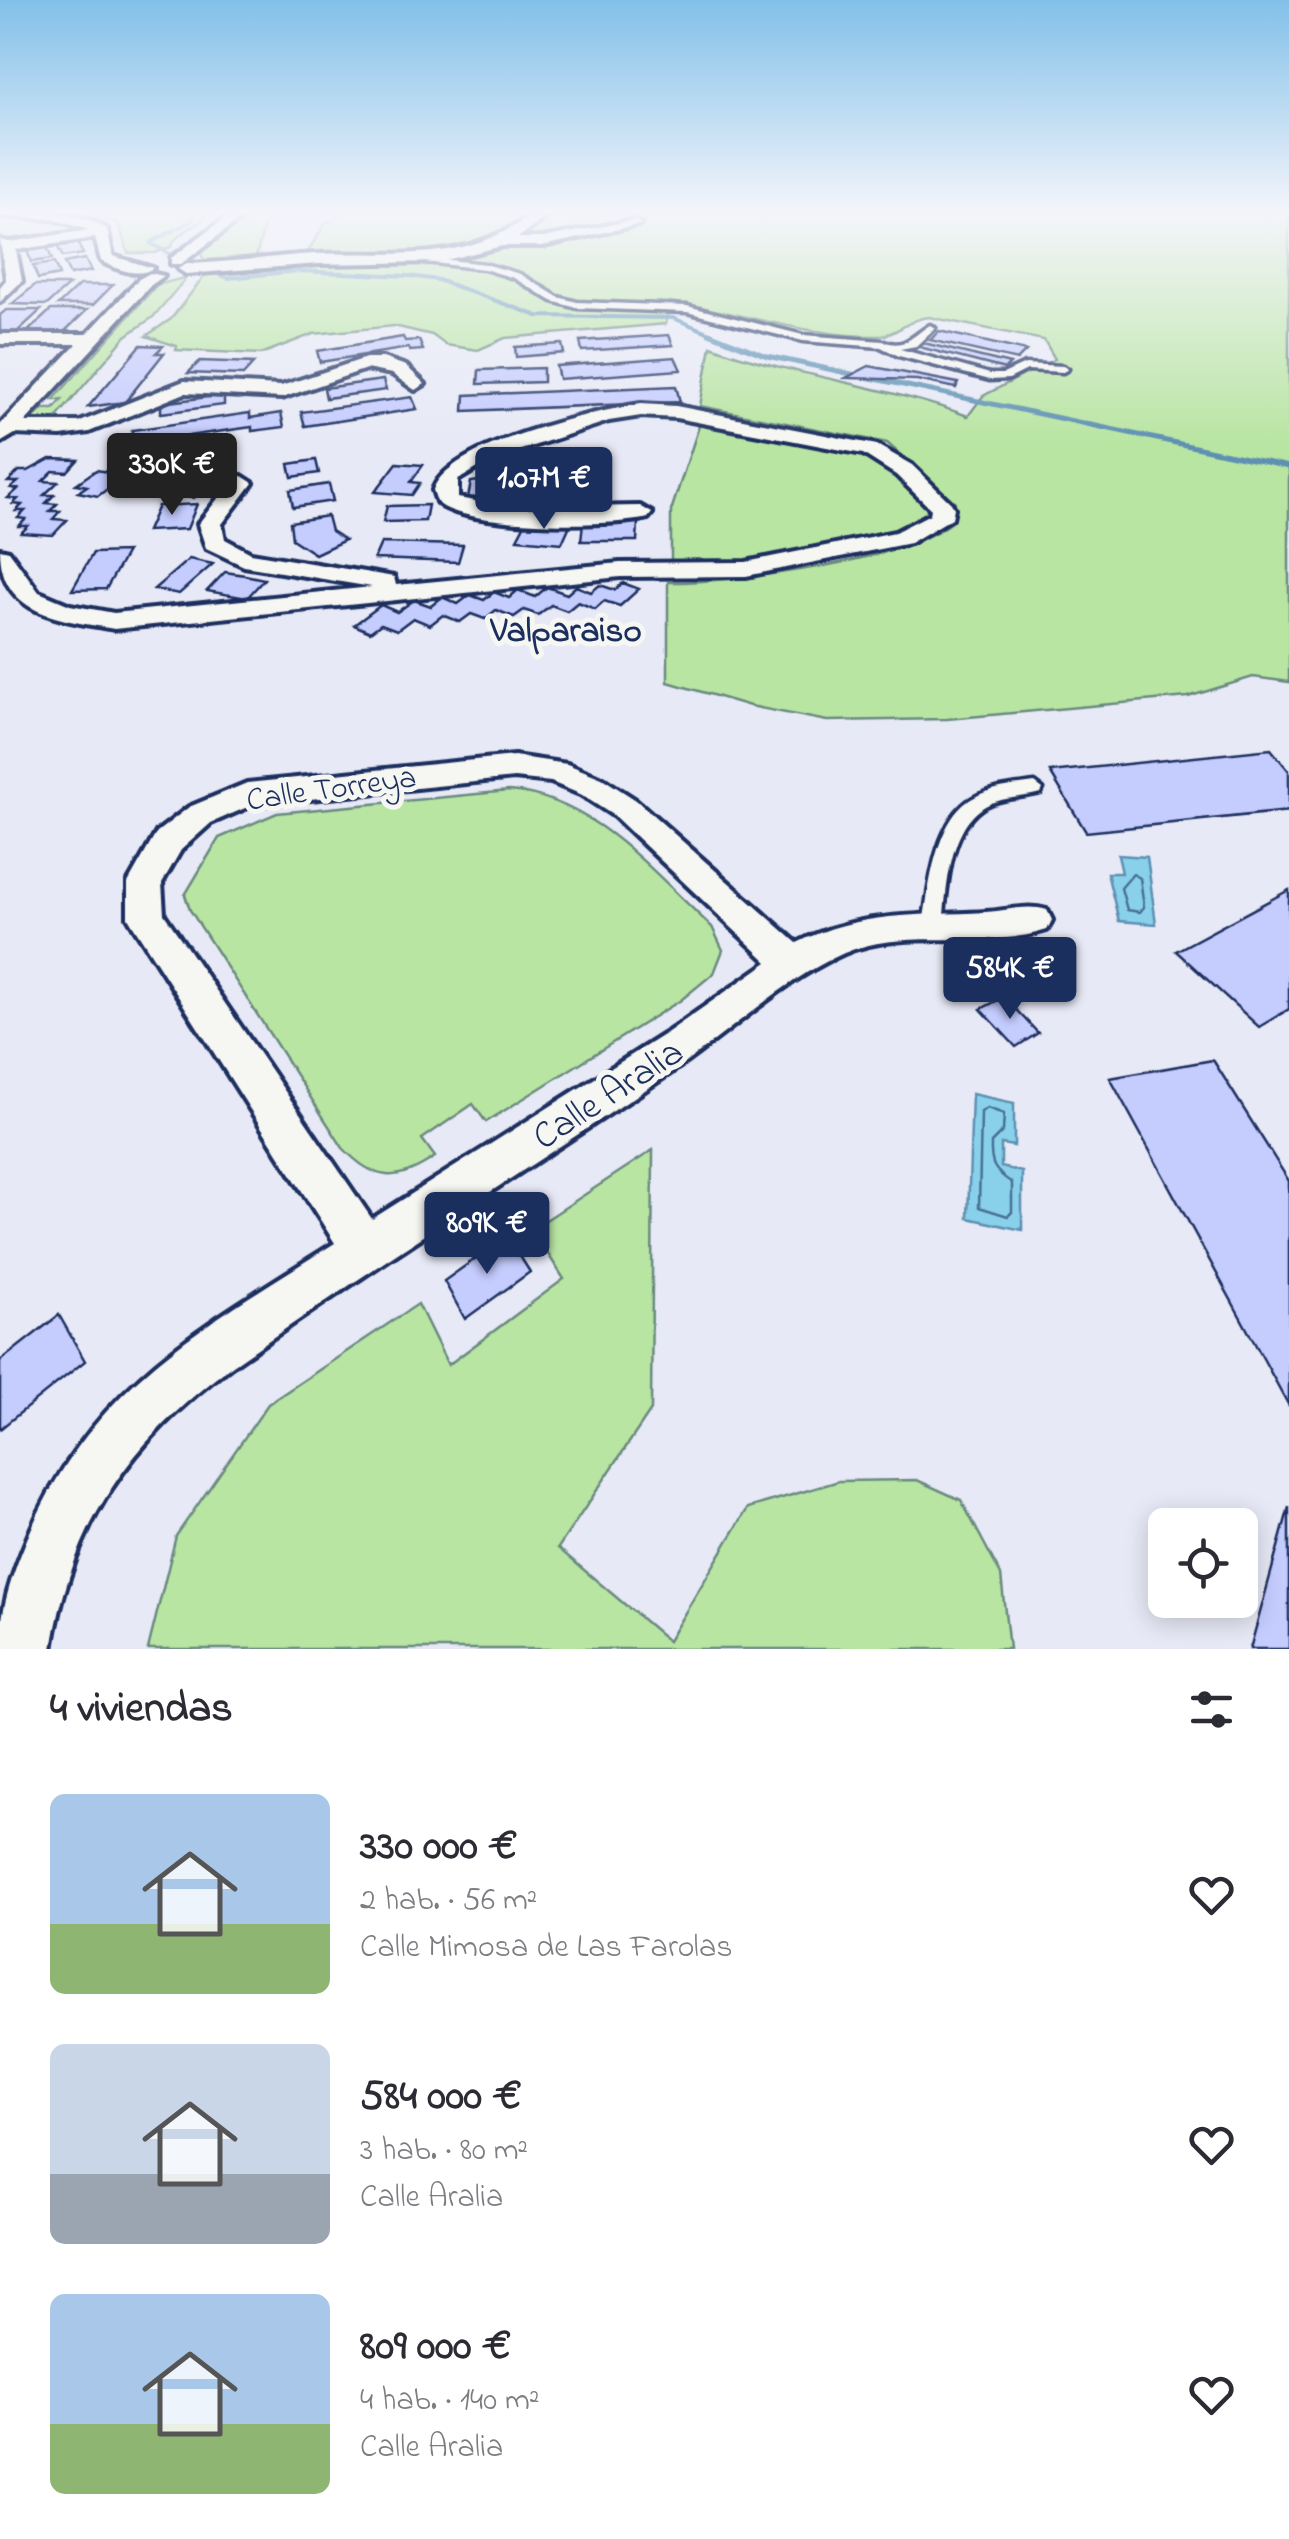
<!DOCTYPE html>
<html lang="es">
<head>
<meta charset="utf-8">
<style>
	:root { --surface:#fff; --page:#f2f2f3; --text:#2b2b33; --muted:#7c7c81; --accent:#1b2f5e }
	body { margin:0; font-family:"Indie Flower",sans-serif; background:var(--page); color:var(--text); height:100vh; display:flex; flex-direction:column; font-size:38px; white-space:nowrap }
	* { box-sizing:border-box; margin:0 }
	p { font-size:32px; color:var(--muted) }
	.icon { flex:none; width:55px; height:55px; fill:none; stroke:currentColor; stroke-width:2; stroke-linecap:round; stroke-linejoin:round }
	.map { position:relative; height:1649px; overflow:hidden }
	.panel { display:flex; flex-direction:column; background:var(--surface); flex:1 }
	.panel>* { flex:none }
	.buttons { position:absolute; left:1148px; top:1508px; display:grid; gap:20px }
	.buttons a { display:grid; place-items:center; width:110px; height:110px; border-radius:15px; background:var(--surface); box-shadow:0 5px 25px #0003; font-size:50px }
	.price { position:absolute; translate:-50% -85px; padding:0 22px; border-radius:10px; background:var(--accent); color:#fff; font-size:32px; line-height:65px; filter:drop-shadow(0 2px 5px #0008) }
	.price::after { content:''; position:absolute; left:50%; top:60px; width:30px; height:22px; margin-left:-15px; background:inherit; clip-path:polygon(0 0,100% 0,50% 100%) }
	.price.on { background:#222; color:#fff }
	ul { padding:0; list-style:none }
	li { display:flex; align-items:center; gap:30px; height:250px; padding:0 50px }
	li span { display:grid; place-items:center; flex:none; width:280px; height:200px; border-radius:15px; color:#555 }
	li>.icon { margin-inline-start:auto }
	span .icon { width:120px; height:120px; fill:#fffc; stroke-width:1 }
	li b { font-size:42px }
	h2 { display:flex; justify-content:space-between; align-items:center; height:120px; padding:0 50px; font-size:42px }
	.map>svg:first-child { display:block }
	.green { fill:#b9e5a2; stroke:#6a8a80; stroke-width:2.5 }
	.water { fill:#89d1ea; stroke:#5d90b2; stroke-width:2.5 }
	.lines { fill:none; stroke-linecap:round; stroke-linejoin:round }
	.shore { stroke:#477096; stroke-width:2.5 }
	.stream-far1 { stroke:#5d90b2; stroke-width:4 }
	.stream { stroke:#5d90b2; stroke-width:5 }
	.building { fill:#c5ccfe; stroke:#1b2f5e; stroke-width:2.5 }
	.lane-casing { stroke:#1b2f5e; stroke-width:7 }
	.street-casing { stroke:#1b2f5e; stroke-width:8 }
	.lane { fill:#f6f6f2; fill-rule:evenodd }
	.street { fill:#f6f6f2; fill-rule:evenodd }
	.labels { text-anchor:middle; stroke-width:10; stroke-linejoin:round; paint-order:stroke }
	.street-label { font-size:32px; fill:#1b2f5e; stroke:#f6f6f2 }
	.neighbourhood-label { font-size:35px; font-weight:bold; fill:#1b2f5e; stroke:#f6f6f2 }
	.near-street-label { font-size:38px; fill:#1b2f5e; stroke:#f6f6f2 }
</style>
</head>
<body>
<div class="map">
<svg width="1289" height="1649" viewBox="0 0 1289 1649">
	<rect width="100%" height="100%" fill="#e7e9f6"/>
	<filter id="ink" filterUnits="userSpaceOnUse"><feTurbulence type="fractalNoise" baseFrequency=".01" numOctaves="2"/><feDisplacementMap in="SourceGraphic" scale="20" xChannelSelector="R" yChannelSelector="G"/><feConvolveMatrix kernelMatrix="1 2 1 2 8 2 1 2 1" color-interpolation-filters="sRGB"/></filter>
	<g filter="url(#ink)">
		<g class="green">
			<path d="M 61,211 L 209,211 C 201,228 178,229 171,247 L 155,253 L 128,253 L 118,222 Z"/>
			<path d="M 254,211 L 268,211 L 255,261 L 205,261 L 201,254 L 205,250 Z"/>
			<path d="M 346,211 L 1289,211 L 1289,682 L 1253,677 L 1188,697 L 947,719 L 827,721 L 750,706 L 668,682 L 668,582 C 737,582 899,563 952,522 L 955,502 L 887,443 L 700,406 L 711,346 C 795,377 884,385 968,416 L 983,396 L 1055,359 L 1044,340 L 929,317 C 910,318 897,335 879,336 C 807,337 741,312 670,302 L 666,324 L 505,338 L 478,350 L 446,345 L 432,335 L 394,326 L 313,334 L 261,354 L 176,350 L 177,346 L 146,336 L 171,319 L 205,275 L 300,265 L 324,225 Z"/>
			<path d="M 187,277 L 153,317 L 126,336 L 53,422 L 30,421 L 43,409 L 54,409 L 62,400 L 53,400 L 157,285 Z"/>
			<path d="M 700,423 L 863,453 C 886,465 921,486 928,513 C 899,538 783,559 742,562 C 719,565 694,562 671,562 L 671,511 Z"/>
			<path d="M 509,791 C 593,797 653,873 712,927 L 723,950 L 714,973 L 681,1000 L 486,1122 L 473,1104 L 422,1139 L 435,1157 C 397,1183 375,1182 343,1148 L 190,910 L 185,895 L 219,838 L 277,813 Z"/>
			<path d="M 653,1150 L 651,1410 L 558,1548 L 668,1641 L 748,1508 L 839,1481 L 917,1480 L 961,1500 L 1001,1575 L 1009,1649 L 148,1649 L 176,1536 L 268,1404 L 418,1304 L 448,1365 L 564,1279 L 532,1229 Z"/>
		</g>
		<g class="water">
			<path d="M 1118,855 L 1147,857 L 1156,924 L 1119,921 L 1107,873 L 1122,873 Z"/>
			<path d="M 972,1094 L 1014,1103 L 1014,1146 L 1001,1144 L 1001,1167 L 1022,1172 L 1022,1230 L 968,1218 Z"/>
		</g>
		<g class="lines">
			<g class="shore">
				<path d="M 1133,874 L 1140,878 L 1144,907 L 1140,912 L 1127,910 L 1121,888 Z"/>
				<path d="M 987,1108 L 1004,1114 L 1003,1131 L 991,1143 C 990,1165 994,1171 1012,1183 L 1012,1212 L 1008,1216 L 979,1207 L 981,1112 Z"/>
			</g>
			<g class="stream-far1">
				<path d="M 170,254 L 150,243 L 191,221 L 199,211"/>
				<path d="M 212,272 L 228,278 L 299,271 L 409,276 L 438,280 L 538,316 L 673,318 L 715,335"/>
			</g>
			<path class="stream" d="M 709,333 L 767,356 L 1289,467"/>
		</g>
		<g class="building">
			<path d="M 77,242 L 83,254 L 63,257 L 57,246 Z"/>
			<path d="M 47,247 L 52,259 L 31,262 L 27,250 Z"/>
			<path d="M 85,259 L 91,271 L 70,275 L 64,263 Z"/>
			<path d="M 54,263 L 59,275 L 38,279 L 33,266 Z"/>
			<path d="M 35,285 L 69,285 L 47,305 L 12,304 Z"/>
			<path d="M 79,285 L 113,285 L 93,305 L 58,305 Z"/>
			<path d="M 6,310 L 41,310 L 17,332 L 0,332 L 0,315 Z"/>
			<path d="M 51,310 L 87,310 L 64,332 L 27,332 Z"/>
			<path d="M 939,331 L 1026,351 L 1017,360 L 930,340 Z"/>
			<path d="M 669,335 L 673,345 L 582,351 L 580,341 Z"/>
			<path d="M 403,337 L 405,341 L 419,340 L 423,350 L 410,351 L 408,348 L 320,362 L 317,351 Z"/>
			<path d="M 924,343 L 1010,364 L 1005,369 L 919,347 Z"/>
			<path d="M 562,344 L 564,353 L 516,357 L 515,347 Z"/>
			<path d="M 141,345 L 163,346 L 156,353 L 164,353 L 125,402 L 88,407 Z"/>
			<path d="M 675,357 L 681,370 L 559,379 L 556,366 Z"/>
			<path d="M 200,361 L 254,363 L 243,375 L 188,373 Z"/>
			<path d="M 869,366 L 958,383 L 956,388 L 917,380 L 846,378 Z"/>
			<path d="M 543,368 L 543,382 L 478,384 L 479,370 Z"/>
			<path d="M 383,380 L 386,390 L 326,398 L 324,388 Z"/>
			<path d="M 676,386 L 680,402 L 464,411 L 465,395 Z"/>
			<path d="M 224,395 L 224,405 L 161,413 L 161,403 Z"/>
			<path d="M 412,397 L 417,409 L 305,426 L 301,412 Z"/>
			<path d="M 250,413 L 250,418 L 281,413 L 284,427 L 252,431 L 252,427 L 131,444 L 132,430 Z"/>
			<path d="M 50,459 L 78,460 L 67,472 L 53,471 L 43,481 L 58,482 L 44,495 L 54,495 L 46,503 L 57,504 L 50,511 L 60,511 L 53,519 L 67,520 L 53,535 L 21,533 L 28,526 L 19,526 L 26,519 L 18,518 L 25,511 L 16,511 L 22,505 L 13,504 L 18,499 L 8,498 L 18,489 L 11,488 L 18,482 L 8,482 L 19,471 L 28,471 Z"/>
			<path d="M 316,460 L 319,473 L 292,477 L 289,464 Z"/>
			<path d="M 397,463 L 423,465 L 411,482 L 420,483 L 412,495 L 375,492 Z"/>
			<path d="M 181,464 L 210,467 L 203,474 L 218,476 L 194,498 L 164,494 L 175,484 L 160,482 Z"/>
			<path d="M 518,464 L 548,468 L 536,487 L 507,497 L 468,498 L 471,482 L 509,477 Z"/>
			<path d="M 96,470 L 126,475 L 98,496 L 78,492 L 87,486 L 76,484 Z"/>
			<path d="M 329,484 L 333,501 L 293,507 L 290,490 Z"/>
			<path d="M 197,504 L 187,529 L 147,531 L 158,506 Z"/>
			<path d="M 428,505 L 425,521 L 383,522 L 387,506 Z"/>
			<path d="M 327,516 L 331,531 L 345,540 L 315,554 L 292,539 L 290,522 Z"/>
			<path d="M 527,520 L 570,525 L 562,543 L 517,539 Z"/>
			<path d="M 583,523 L 638,523 L 637,541 L 581,541 Z"/>
			<path d="M 381,543 L 463,545 L 458,562 L 374,559 Z"/>
			<path d="M 127,552 L 106,589 L 72,590 L 93,553 Z"/>
			<path d="M 189,559 L 213,564 L 179,594 L 154,589 Z"/>
			<path d="M 225,572 L 245,575 L 264,579 L 247,598 L 207,591 Z"/>
			<path d="M 623,583 L 639,589 L 620,606 L 604,601 L 595,609 L 578,602 L 567,611 L 551,605 L 538,615 L 524,610 L 514,617 L 496,610 L 485,619 L 471,614 L 460,622 L 443,615 L 430,625 L 413,618 L 397,630 L 381,624 L 370,632 L 354,625 L 381,605 L 397,612 L 414,600 L 431,606 L 442,597 L 458,604 L 470,595 L 484,600 L 494,592 L 509,598 L 518,590 L 535,597 L 547,587 L 567,594 L 576,586 L 591,592 L 600,585 L 615,590 Z"/>
			<path d="M 1271,749 L 1289,771 L 1289,811 L 1086,832 L 1050,772 Z"/>
			<path d="M 1289,890 L 1289,1009 L 1259,1027 L 1176,951 Z"/>
			<path d="M 1004,997 L 1038,1033 L 1016,1047 L 981,1009 Z"/>
			<path d="M 1213,1060 L 1289,1181 L 1289,1406 L 1110,1078 Z"/>
			<path d="M 507,1236 L 530,1272 L 465,1319 L 444,1281 Z"/>
			<path d="M 59,1315 L 85,1361 L 0,1429 L 0,1361 Z"/>
			<path d="M 1289,1507 L 1289,1649 L 1250,1649 Z"/>
		</g>
		<g class="lines">
			<defs>
				<g id="lane">
					<path d="M 420,257 L 485,264 L 520,274 L 558,297 L 577,302 L 687,306 L 803,335 L 883,341 C 905,350 913,335 930,325 L 935,328 L 916,346 L 900,349 L 990,374 L 1003,374 L 1025,364 L 1063,366 L 1068,369 L 1063,372 L 1027,370 L 1009,379 L 990,380 L 899,356 L 881,347 L 803,341 L 687,312 L 577,308 L 552,301 L 514,278 L 484,269 L 417,261 Z"/>
					<path d="M 1035,783 L 1043,789 L 1041,793 C 1023,798 1004,797 987,805 C 948,826 947,889 943,927 L 940,932 L 933,935 L 926,932 L 923,927 C 929,888 935,819 973,798 C 992,787 1014,786 1035,783 Z"/>
				</g>
				<g id="street">
					<path d="M 0,211 C 38,211 74,209 107,229 L 113,256 L 153,268 C 139,278 115,269 101,261 L 95,238 L 16,250 L 22,281 L 0,302 L 0,287 L 6,280 L 0,240 L 9,242 L 89,230 L 53,219 L 0,216 Z"/>
					<path d="M 235,211 L 251,211 L 181,264 L 171,264 L 171,258 Z"/>
					<path d="M 538,211 L 554,211 L 518,238 L 543,238 L 634,220 L 641,224 L 543,246 L 502,246 L 438,262 L 318,264 L 186,274 L 178,269 L 186,264 C 230,263 273,256 317,254 C 405,251 461,266 538,211 Z"/>
					<path d="M 150,273 L 164,276 L 151,285 L 25,422 L 80,422 L 184,381 L 281,386 L 366,358 L 383,358 L 406,366 L 425,384 L 415,390 L 392,374 L 366,369 L 282,398 L 185,393 L 89,432 L 61,436 L 15,434 L 0,443 L 0,425 L 77,344 L 0,344 L 0,334 L 87,334 L 139,279 Z"/>
					<path d="M 641,404 L 676,406 L 877,445 L 912,465 L 951,503 L 954,508 L 952,518 L 910,543 L 746,576 L 620,577 L 114,629 C 61,619 0,616 0,549 L 9,551 L 39,592 L 70,605 L 114,613 L 372,587 L 244,566 L 206,548 L 198,524 L 234,478 L 242,476 L 253,483 L 222,524 L 225,539 L 251,553 L 394,577 L 396,585 L 620,563 L 746,562 L 895,532 L 930,514 L 931,509 L 896,475 L 863,454 L 676,418 L 641,416 L 609,421 L 493,459 L 458,480 L 458,498 L 514,508 L 640,506 L 652,513 L 648,518 C 612,527 461,528 437,502 L 433,490 C 448,444 595,411 641,404 Z"/>
					<path d="M 514,756 L 567,764 L 602,778 L 636,800 L 797,943 C 858,911 919,916 986,912 C 1006,911 1027,904 1047,910 L 1052,920 L 1047,930 C 982,951 906,926 844,953 C 781,981 727,1035 669,1074 C 524,1171 376,1265 233,1365 C 131,1440 72,1523 52,1649 L 0,1649 C 0,1609 12,1575 27,1539 C 92,1384 201,1328 335,1243 L 134,927 L 128,917 L 128,883 L 157,832 L 189,807 L 247,783 ZM 514,778 L 551,782 L 580,794 L 614,816 L 768,962 L 668,1032 L 372,1219 L 164,914 L 162,883 L 181,850 L 211,823 L 252,805 Z"/>
				</g>
			</defs>
			<use href="#lane" class="lane-casing"/>
			<use href="#street" class="street-casing"/>
			<use href="#lane" class="lane"/>
			<use href="#street" class="street"/>
		</g>
	</g>
	<linearGradient id="sky" x2="0" y2="1"><stop stop-color="#82c0e9"/><stop offset="0.48" stop-color="#f4f5fb"/><stop offset="1" stop-color="#f4f5fb" stop-opacity="0"/></linearGradient>
	<rect width="1289" height="442" fill="url(#sky)"/>
	<g class="labels">
		<g class="street-label">
			<text transform="translate(331 787) rotate(-8)" y="11">Calle Torreya</text>
		</g>
		<g class="neighbourhood-label">
			<text x="566" y="641">Valparaiso</text>
		</g>
		<g class="near-street-label">
			<text transform="translate(607 1093) rotate(-33)" y="13">Calle Aralia</text>
		</g>
	</g>
</svg>
<div class="buttons">
<a><svg class="icon" aria-label="locate" viewBox="0 0 24 24"><circle cx="12" cy="12" r="6"/><path d="M12 2v4M12 18v4M2 12h4M18 12h4"/></svg></a>
</div>
<b class="price on" style="left:172px;top:518px">330K €</b>
<b class="price" style="left:544px;top:532px">1.07M €</b>
<b class="price" style="left:1010px;top:1022px">584K €</b>
<b class="price" style="left:487px;top:1277px">809K €</b>
</div>
<section class="panel">
<h2>4 viviendas<svg class="icon" aria-label="filters" viewBox="0 0 24 24"><path d="M4 7h16M4 17h16"/><circle cx="9" cy="7" r="2"/><circle cx="15" cy="17" r="2"/></svg></h2>
<ul>
<li><span style="background:linear-gradient(#a9c7e8 65%,#8fb573 0)"><svg class="icon" aria-label="home" viewBox="0 0 24 24"><path d="M3 11l9-7 9 7M6 9v11h12V9"/></svg></span><div><b>330 000 €</b><p>2 hab. · 56 m²</p><p>Calle Mimosa de Las Farolas</p></div><svg class="icon" aria-label="heart" viewBox="0 0 24 24"><path d="M12 20l-8-8c-3-5 5-10 8-4 3-6 11-1 8 4z"/></svg></li>
<li><span style="background:linear-gradient(#c9d6e8 65%,#9aa5b1 0)"><svg class="icon" aria-label="home" viewBox="0 0 24 24"><path d="M3 11l9-7 9 7M6 9v11h12V9"/></svg></span><div><b>584 000 €</b><p>3 hab. · 80 m²</p><p>Calle Aralia</p></div><svg class="icon" aria-label="heart" viewBox="0 0 24 24"><path d="M12 20l-8-8c-3-5 5-10 8-4 3-6 11-1 8 4z"/></svg></li>
<li><span style="background:linear-gradient(#a9c7e8 65%,#8fb573 0)"><svg class="icon" aria-label="home" viewBox="0 0 24 24"><path d="M3 11l9-7 9 7M6 9v11h12V9"/></svg></span><div><b>809 000 €</b><p>4 hab. · 140 m²</p><p>Calle Aralia</p></div><svg class="icon" aria-label="heart" viewBox="0 0 24 24"><path d="M12 20l-8-8c-3-5 5-10 8-4 3-6 11-1 8 4z"/></svg></li>
</ul>
</section>
</body>
</html>
